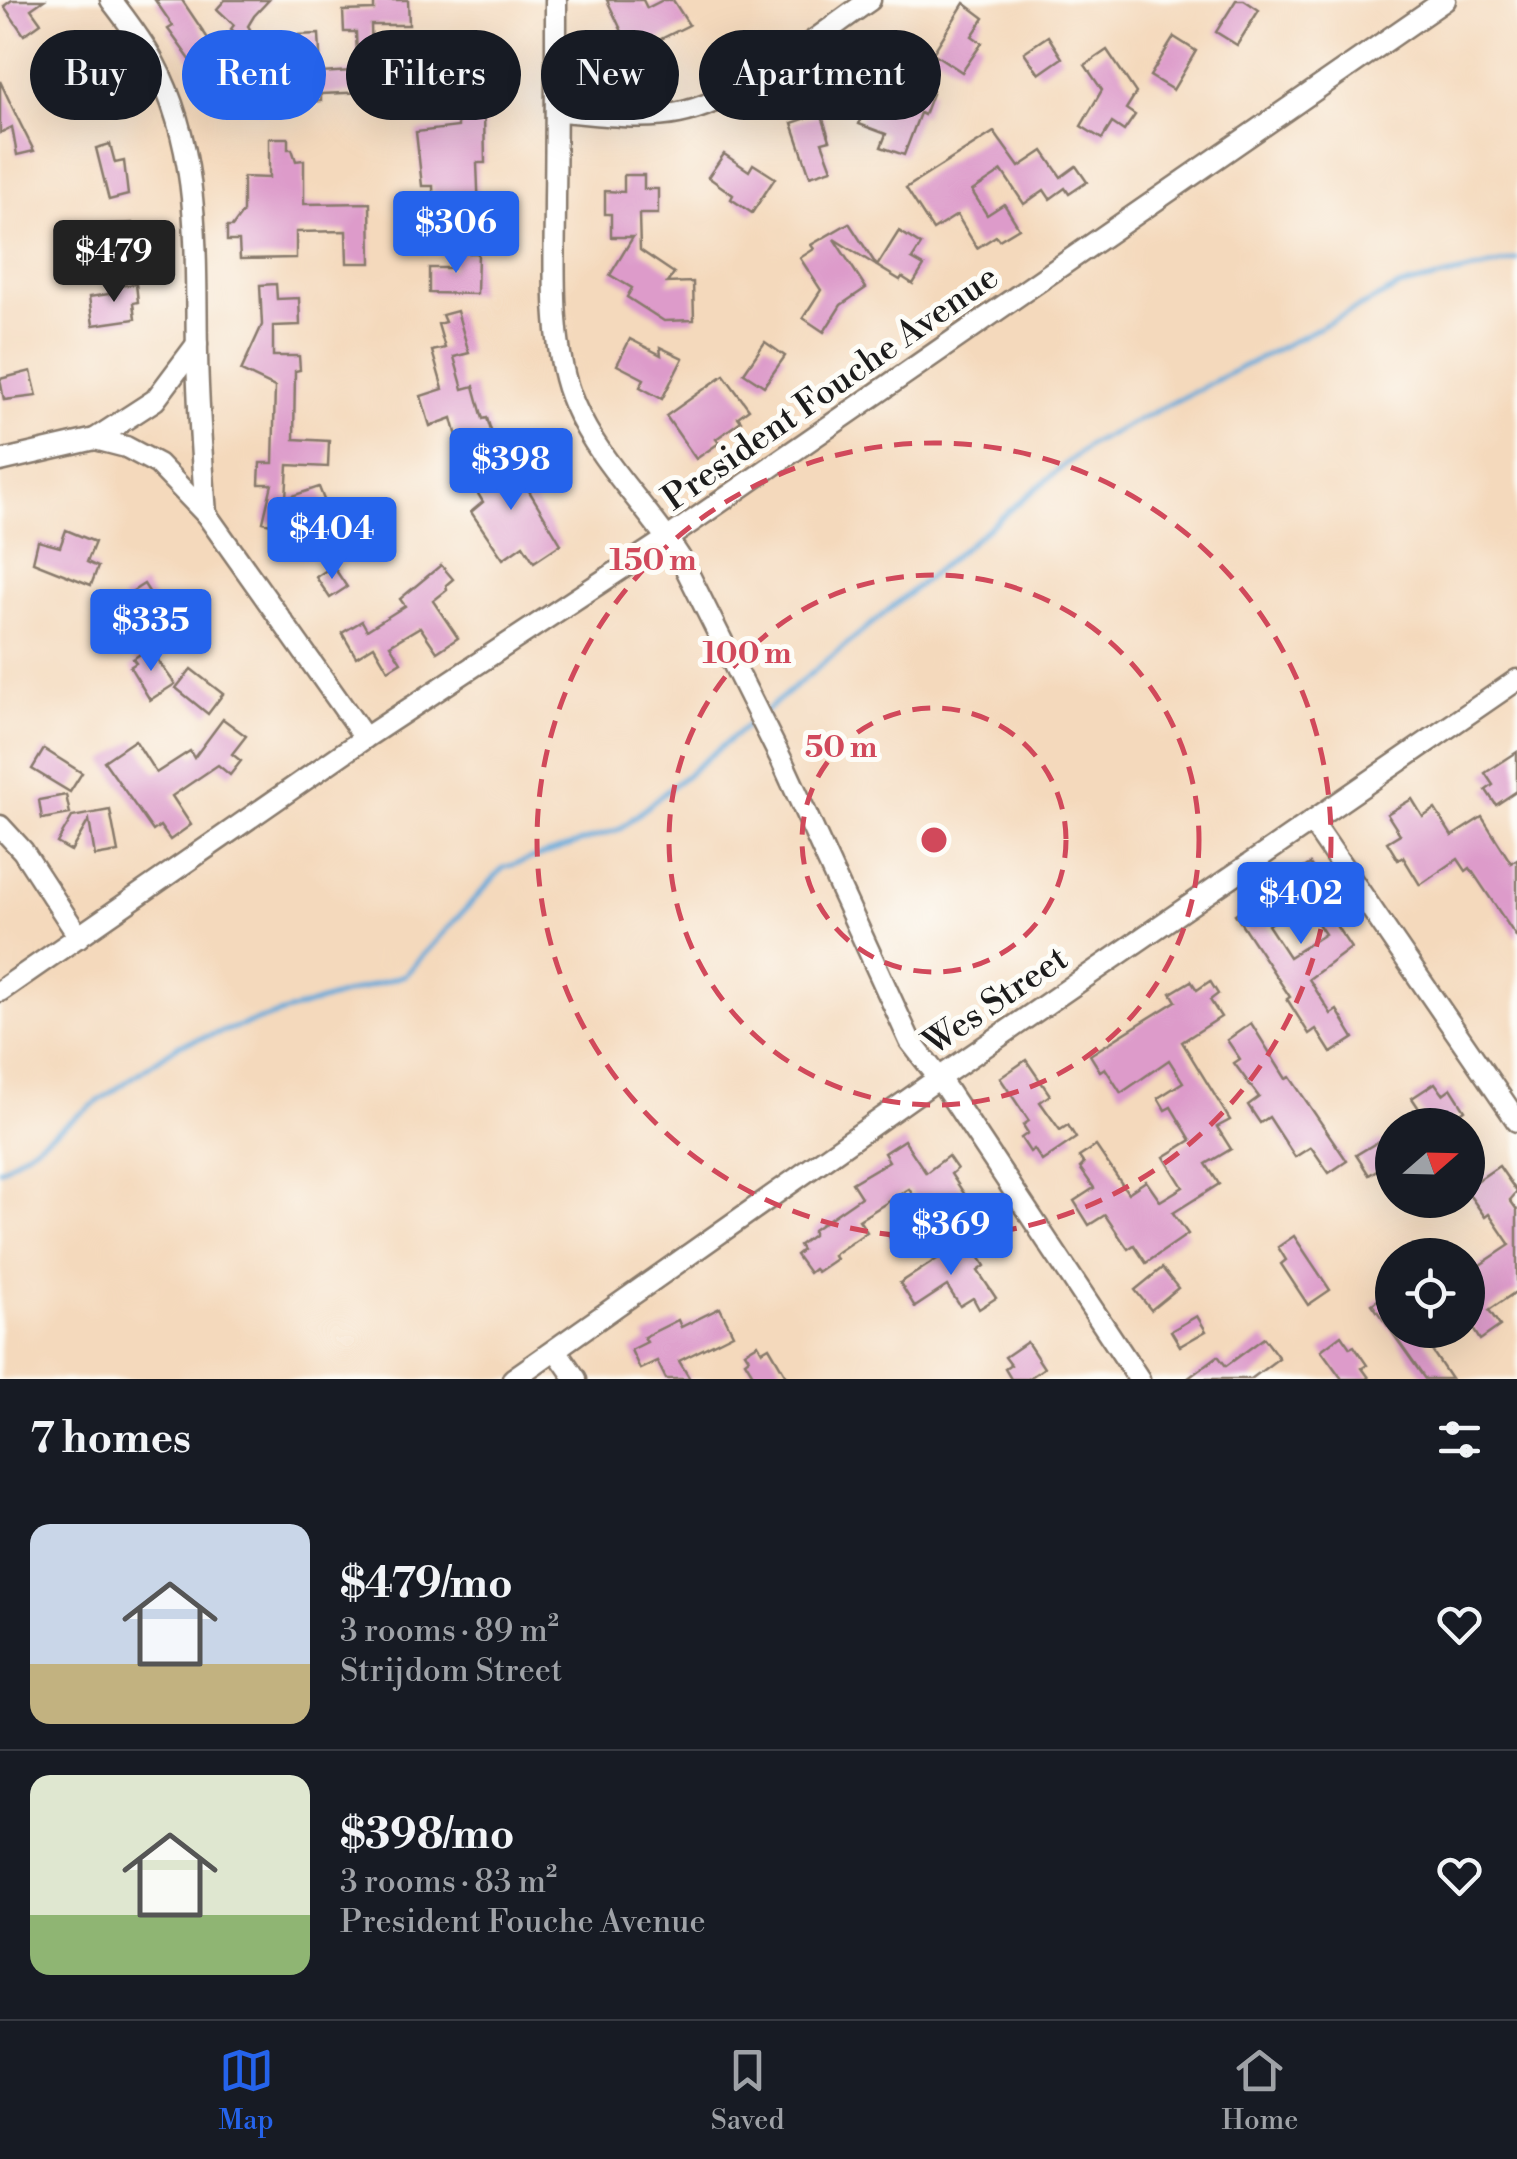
<!DOCTYPE html>
<html lang="en">
<head>
<meta charset="utf-8">
<style>
	:root { --surface:#171b24; --page:#242831; --text:#f1f3f6; --muted:#9ea1a6; --line:#363941; --accent:#2563eb }
	body { margin:0; font-family:"Libre Bodoni",serif; background:var(--page); color:var(--text); height:100vh; display:flex; flex-direction:column; font-size:38px; white-space:nowrap }
	* { box-sizing:border-box; margin:0 }
	p { font-size:32px; color:var(--muted) }
	.icon { flex:none; width:55px; height:55px; fill:none; stroke:currentColor; stroke-width:2; stroke-linecap:round; stroke-linejoin:round }
	.map { position:relative; height:1379px; overflow:hidden }
	.side { display:flex; flex-direction:column; background:var(--surface); flex:1 }
	.side>* { flex:none }
	.guide { position:absolute; left:30px; top:30px; width:1000px; height:90px; display:flex; gap:20px }
	.needle { width:65px; rotate:70deg }
	.tools { position:absolute; left:1375px; top:1108px; display:grid; gap:20px }
	.tools a { display:grid; place-items:center; width:110px; height:110px; border-radius:50%; background:var(--surface); box-shadow:0 10px 40px #0002; font-size:50px }
	.price { position:absolute; translate:-50% -85px; padding:0 22px; border-radius:10px; background:var(--accent); color:#fff; font-size:32px; line-height:65px; filter:drop-shadow(0 2px 5px #0008) }
	.price::after { content:''; position:absolute; left:50%; top:60px; width:30px; height:22px; margin-left:-15px; background:inherit; clip-path:polygon(0 0,100% 0,50% 100%) }
	.price.current { background:#222; color:#fff }
	ul { padding:0; list-style:none }
	li { display:flex; align-items:center; gap:30px; height:250px; padding:0 30px }
	li+li { border-top:2px solid var(--line) }
	li span { display:grid; place-items:center; flex:none; width:280px; height:200px; border-radius:20px; color:#555 }
	li>.icon { margin-inline-start:auto }
	span .icon { width:120px; height:120px; fill:#fffc; stroke-width:1 }
	li b { font-size:42px }
	h2 { display:flex; justify-content:space-between; align-items:center; height:120px; padding:0 30px; font-size:42px }
	.tag { padding:0 35px; border-radius:45px; background:var(--surface); box-shadow:0 10px 40px #0002; font-size:35px; line-height:90px }
	.tag.current { background:var(--accent); color:#fff }
	.menu { display:flex; justify-content:space-around; align-items:center; height:140px; border-top:2px solid var(--line); background:var(--surface); font-size:28px; color:var(--muted) }
	.menu a { display:grid; justify-items:center; gap:5px }
	.menu .current { color:var(--accent) }
	.map>svg:first-child { display:block }
	.lines { fill:none; stroke-linecap:round; stroke-linejoin:round }
	.stream { stroke:#64a8d9; stroke-width:5 }
	.building { fill:#dd9bca; fill-rule:evenodd }
	.minor-casing { stroke:#887a6c; stroke-width:25 }
	.minor { stroke:#fff; stroke-width:20 }
	.ring { fill:none; stroke:#d1495b; stroke-width:5; stroke-dasharray:18 12 }
	.labels { text-anchor:middle; stroke-width:10; stroke-linejoin:round; paint-order:stroke }
	.street-label { font-size:35px; fill:#1c1c1c; stroke:#fdfcf7 }
	.centre { fill:#d1495b; stroke:#fdfcf7; stroke-width:5 }
	.ring-label { font-size:30px; text-anchor:middle; font-weight:bold; fill:#d1495b; stroke:#fdfcf7; stroke-width:10; stroke-linejoin:round; paint-order:stroke }
</style>
</head>
<body>
<div class="map">
<svg width="1517" height="1379" viewBox="0 0 1517 1379">
	<rect width="100%" height="100%" fill="#fdfcf7"/>
	<filter id="ink" filterUnits="userSpaceOnUse"><feTurbulence type="fractalNoise" baseFrequency=".01" numOctaves="2"/><feDisplacementMap in="SourceGraphic" scale="20" xChannelSelector="R" yChannelSelector="G"/><feConvolveMatrix kernelMatrix="1 2 1 2 8 2 1 2 1" color-interpolation-filters="sRGB"/></filter>
	<filter id="wash" filterUnits="userSpaceOnUse"><feTurbulence type="fractalNoise" baseFrequency=".0048" numOctaves="4" result="noise"/><feDisplacementMap in="SourceGraphic" scale="40" xChannelSelector="R" yChannelSelector="G"/><feGaussianBlur stdDeviation="2.25" result="paint"/><feColorMatrix in="noise" values="0 0 0 0 0 0 0 0 0 0 0 0 0 0 0 0 0 1.4 0 .05"/><feComposite in="paint" operator="in"/></filter>
	<g filter="url(#wash)">
		<rect width="100%" height="100%" fill="#f4d9bc"/>
		<g class="lines">
			<g class="stream">
				<path d="M 763,713 L 1089,445 L 1399,287 L 1517,260"/>
				<path d="M 0,1170 L 179,1045 L 405,975 L 503,868 L 620,829 L 754,720"/>
			</g>
		</g>
		<g id="blocks">
			<g class="building">
				<path d="M 12,0 L 44,0 L 31,9 L 41,23 L 24,35 L 4,6 Z"/>
				<path d="M 155,0 L 182,0 L 213,46 L 191,61 L 168,29 L 173,26 Z"/>
				<path d="M 225,0 L 269,0 L 254,16 L 248,26 L 250,29 L 242,39 L 231,29 L 234,25 L 217,9 Z"/>
				<path d="M 374,0 L 408,0 L 409,25 L 371,25 L 372,57 L 357,58 L 356,32 L 344,32 L 343,11 L 374,10 Z"/>
				<path d="M 607,0 L 643,0 L 647,8 L 663,0 L 673,0 L 689,25 L 655,42 L 659,48 L 655,51 L 658,56 L 636,73 L 617,44 L 625,38 Z"/>
				<path d="M 1236,0 L 1244,0 L 1259,10 L 1237,45 L 1216,32 Z"/>
				<path d="M 964,3 L 984,18 L 972,36 L 982,43 L 962,72 L 933,53 Z"/>
				<path d="M 319,34 L 321,73 L 367,70 L 368,92 L 321,94 L 321,101 L 296,103 L 296,35 Z"/>
				<path d="M 1048,36 L 1062,58 L 1039,74 L 1024,52 Z"/>
				<path d="M 1174,37 L 1196,51 L 1173,90 L 1150,76 Z"/>
				<path d="M 480,38 L 480,56 L 494,56 L 494,72 L 448,75 L 447,92 L 419,91 L 420,59 L 454,60 L 454,39 Z"/>
				<path d="M 1107,50 L 1136,93 L 1126,109 L 1135,115 L 1124,131 L 1112,123 L 1102,139 L 1081,126 L 1102,90 L 1085,65 Z"/>
				<path d="M 75,62 L 88,94 L 70,104 L 53,74 Z"/>
				<path d="M 206,66 L 241,73 L 235,103 L 200,96 Z"/>
				<path d="M 268,67 L 280,107 L 259,113 L 247,73 Z"/>
				<path d="M 878,71 L 933,91 L 924,115 L 920,113 L 904,155 L 881,147 L 886,134 L 859,124 Z"/>
				<path d="M 0,81 L 16,115 L 34,151 L 17,155 L 12,127 L 0,133 Z"/>
				<path d="M 484,112 L 485,163 L 477,163 L 479,213 L 450,215 L 451,230 L 417,231 L 416,213 L 434,213 L 433,186 L 422,186 L 416,132 L 458,127 L 458,113 Z"/>
				<path d="M 821,113 L 830,140 L 822,142 L 832,169 L 810,176 L 792,123 Z"/>
				<path d="M 994,132 L 1019,167 L 1043,151 L 1061,177 L 1076,166 L 1087,182 L 1069,194 L 1065,188 L 1050,199 L 1044,190 L 1024,204 L 1002,171 L 972,191 L 987,215 L 1004,204 L 1019,228 L 999,240 L 996,236 L 977,248 L 957,215 L 933,230 L 906,188 Z"/>
				<path d="M 269,138 L 288,138 L 288,149 L 292,149 L 296,161 L 304,160 L 304,204 L 370,203 L 371,263 L 347,263 L 346,231 L 296,232 L 296,258 L 240,259 L 239,241 L 227,241 L 227,227 L 232,227 L 243,212 L 243,177 L 269,178 Z"/>
				<path d="M 110,144 L 115,163 L 124,161 L 128,195 L 109,200 L 96,148 Z"/>
				<path d="M 724,154 L 749,171 L 753,164 L 775,178 L 752,213 L 731,199 L 733,195 L 708,177 Z"/>
				<path d="M 624,175 L 644,175 L 644,189 L 658,189 L 658,214 L 639,214 L 640,250 L 674,273 L 667,283 L 693,282 L 694,320 L 664,321 L 627,297 L 632,288 L 610,275 L 633,237 L 611,237 L 611,214 L 605,214 L 605,191 L 624,192 Z"/>
				<path d="M 132,223 L 130,256 L 111,258 L 110,246 L 90,246 L 90,225 Z"/>
				<path d="M 849,223 L 877,266 L 834,239 L 866,288 L 841,305 L 824,332 L 803,318 L 821,290 L 800,258 L 814,249 L 811,245 Z"/>
				<path d="M 899,231 L 921,245 L 912,259 L 924,266 L 913,284 L 902,277 L 900,280 L 877,266 Z"/>
				<path d="M 453,253 L 478,253 L 477,294 L 429,293 L 429,268 L 453,268 Z"/>
				<path d="M 136,284 L 138,302 L 133,303 L 135,319 L 93,325 L 89,297 L 109,294 L 108,287 Z"/>
				<path d="M 276,284 L 277,299 L 299,298 L 300,325 L 273,326 L 273,356 L 299,356 L 300,370 L 295,371 L 294,439 L 329,441 L 328,467 L 288,465 L 286,498 L 319,487 L 335,528 L 302,539 L 300,531 L 263,522 L 272,484 L 259,484 L 260,463 L 273,463 L 275,387 L 241,371 L 262,325 L 260,285 Z"/>
				<path d="M 457,311 L 469,353 L 454,357 L 463,389 L 474,386 L 483,419 L 487,418 L 492,434 L 459,444 L 452,418 L 430,426 L 421,396 L 443,389 L 432,351 L 445,348 L 438,324 L 445,322 L 442,315 Z"/>
				<path d="M 630,339 L 661,355 L 660,347 L 683,358 L 662,399 L 640,387 L 644,379 L 617,365 Z"/>
				<path d="M 765,342 L 785,356 L 764,386 L 744,373 Z"/>
				<path d="M 31,371 L 37,396 L 4,400 L 0,379 Z"/>
				<path d="M 724,375 L 749,409 L 738,417 L 741,421 L 716,439 L 719,443 L 696,459 L 666,416 Z"/>
				<path d="M 511,461 L 561,544 L 534,562 L 523,545 L 503,559 L 471,512 L 483,502 L 465,472 L 477,465 L 481,472 L 497,463 L 500,467 Z"/>
				<path d="M 66,530 L 95,542 L 87,562 L 98,567 L 91,585 L 33,562 L 38,541 L 60,547 Z"/>
				<path d="M 441,565 L 453,579 L 446,585 L 447,590 L 433,601 L 458,638 L 437,652 L 420,627 L 390,645 L 401,662 L 388,670 L 374,646 L 356,657 L 342,633 L 362,621 L 367,630 L 405,606 L 400,599 Z"/>
				<path d="M 333,566 L 347,587 L 330,598 L 316,577 Z"/>
				<path d="M 144,584 L 167,620 L 144,634 L 122,598 Z"/>
				<path d="M 149,648 L 175,684 L 150,700 L 130,667 L 136,663 L 133,659 Z"/>
				<path d="M 191,669 L 223,694 L 208,714 L 176,688 Z"/>
				<path d="M 223,719 L 246,736 L 232,754 L 241,761 L 230,775 L 218,765 L 172,796 L 191,825 L 170,840 L 160,826 L 153,831 L 104,761 L 135,740 L 156,773 L 190,751 L 194,758 Z"/>
				<path d="M 44,749 L 82,773 L 70,792 L 32,769 Z"/>
				<path d="M 1517,752 L 1517,791 L 1496,805 L 1486,790 L 1493,785 L 1485,773 Z"/>
				<path d="M 66,795 L 70,814 L 42,819 L 39,800 Z"/>
				<path d="M 1412,799 L 1423,817 L 1435,809 L 1452,836 L 1482,817 L 1511,863 L 1517,859 L 1517,938 L 1470,868 L 1466,871 L 1458,859 L 1420,885 L 1403,857 L 1398,860 L 1387,842 L 1400,834 L 1387,814 Z"/>
				<path d="M 110,810 L 118,852 L 95,856 L 89,820 L 71,851 L 57,843 L 72,817 Z"/>
				<path d="M 1310,864 L 1346,920 L 1337,927 L 1351,948 L 1309,979 L 1331,1014 L 1337,1010 L 1354,1038 L 1331,1053 L 1316,1029 L 1309,1034 L 1287,999 L 1290,997 L 1235,914 ZM 1302,900 L 1325,934 L 1289,957 L 1268,925 Z"/>
				<path d="M 1191,981 L 1197,990 L 1210,981 L 1218,994 L 1210,1000 L 1221,1017 L 1182,1042 L 1230,1120 L 1217,1127 L 1231,1149 L 1206,1164 L 1219,1184 L 1173,1213 L 1188,1234 L 1146,1263 L 1134,1245 L 1128,1249 L 1105,1215 L 1089,1225 L 1074,1201 L 1094,1188 L 1080,1168 L 1084,1164 L 1079,1157 L 1096,1146 L 1128,1193 L 1146,1181 L 1160,1201 L 1183,1187 L 1164,1157 L 1191,1140 L 1171,1107 L 1165,1110 L 1158,1098 L 1183,1082 L 1169,1060 L 1121,1093 L 1105,1068 L 1100,1071 L 1090,1055 L 1176,1001 L 1171,993 Z"/>
				<path d="M 1251,1023 L 1286,1079 L 1290,1077 L 1347,1161 L 1329,1173 L 1311,1147 L 1295,1157 L 1269,1117 L 1260,1123 L 1248,1105 L 1259,1097 L 1234,1063 L 1240,1059 L 1227,1040 Z"/>
				<path d="M 1026,1060 L 1050,1095 L 1040,1102 L 1060,1130 L 1068,1125 L 1076,1138 L 1042,1161 L 1034,1149 L 1030,1152 L 1021,1138 L 1028,1133 L 1023,1125 L 1029,1121 L 1000,1078 Z"/>
				<path d="M 1435,1083 L 1443,1094 L 1451,1088 L 1465,1110 L 1443,1125 L 1430,1125 L 1412,1098 Z"/>
				<path d="M 904,1140 L 926,1173 L 948,1156 L 957,1169 L 951,1174 L 971,1204 L 899,1252 L 888,1235 L 923,1211 L 909,1189 L 859,1220 L 867,1232 L 833,1255 L 836,1259 L 817,1272 L 814,1269 L 809,1273 L 796,1255 L 802,1250 L 799,1245 L 813,1235 L 813,1230 L 861,1197 L 852,1183 L 889,1161 L 884,1153 Z"/>
				<path d="M 1381,1140 L 1392,1160 L 1369,1175 L 1356,1155 Z"/>
				<path d="M 1499,1166 L 1517,1192 L 1510,1200 L 1517,1210 L 1517,1291 L 1489,1310 L 1500,1326 L 1480,1340 L 1468,1321 L 1468,1273 L 1510,1245 L 1489,1214 L 1485,1217 L 1468,1193 L 1468,1187 Z"/>
				<path d="M 1294,1236 L 1330,1290 L 1308,1305 L 1281,1264 L 1286,1260 L 1278,1247 Z"/>
				<path d="M 968,1239 L 985,1266 L 978,1271 L 996,1298 L 979,1309 L 973,1298 L 960,1306 L 947,1286 L 915,1307 L 900,1283 Z"/>
				<path d="M 1162,1268 L 1178,1288 L 1151,1310 L 1135,1290 Z"/>
				<path d="M 1392,1290 L 1392,1330 L 1418,1330 L 1451,1379 L 1425,1379 L 1372,1304 Z"/>
				<path d="M 720,1308 L 733,1334 L 679,1361 L 690,1379 L 666,1379 L 657,1361 L 640,1369 L 631,1350 L 647,1342 L 644,1337 L 678,1320 L 681,1327 Z"/>
				<path d="M 1197,1316 L 1206,1331 L 1180,1346 L 1171,1331 Z"/>
				<path d="M 1341,1335 L 1350,1348 L 1354,1346 L 1367,1365 L 1362,1368 L 1370,1379 L 1342,1379 L 1321,1350 Z"/>
				<path d="M 1264,1338 L 1279,1358 L 1251,1379 L 1187,1379 L 1218,1356 L 1226,1366 Z"/>
				<path d="M 1027,1342 L 1044,1368 L 1028,1379 L 1011,1379 L 1005,1369 L 1011,1365 L 1005,1357 Z"/>
				<path d="M 758,1344 L 762,1351 L 769,1347 L 788,1379 L 756,1379 L 745,1361 L 749,1358 L 745,1352 Z"/>
			</g>
		</g>
	</g>
	<g filter="url(#ink)">
		<use href="#blocks" fill-opacity="0" stroke="#887a6c" stroke-width="2.5"/>
		<g class="lines">
			<defs>
				<g id="minor">
					<path d="M 111,0 C 126,20 142,40 154,63 C 202,152 195,257 197,354 C 198,408 202,461 206,514"/>
					<path d="M 556,0 C 556,66 556,133 555,199 C 555,260 549,348 574,404 C 600,465 649,507 682,561 L 782,761 L 910,1041 L 939,1078 L 1139,1379"/>
					<path d="M 556,111 C 596,113 640,121 679,113 C 740,101 818,36 870,0"/>
					<path d="M 95,439 L 155,400 L 197,344"/>
					<path d="M 0,461 L 95,439 L 126,447 L 158,464 L 206,514 L 365,738"/>
					<path d="M 1312,822 L 1517,1121"/>
					<path d="M 0,826 L 23,851 L 79,937"/>
					<path d="M 0,991 L 365,738 L 668,538 L 1445,0"/>
					<path d="M 556,1350 L 576,1379"/>
					<path d="M 513,1379 L 939,1078 L 1517,680"/>
				</g>
			</defs>
			<use href="#minor" class="minor-casing"/>
			<use href="#minor" class="minor"/>
		</g>
	</g>
	<g class="ring">
		<circle cx="934" cy="840" r="132"/>
		<circle cx="934" cy="840" r="265"/>
		<circle cx="934" cy="840" r="397"/>
	</g>
	<g class="labels">
		<g class="street-label">
			<text transform="translate(830 387) rotate(-35)" y="12">President Fouche Avenue</text>
			<text transform="translate(995 1000) rotate(-34)" y="12">Wes Street</text>
		</g>
	</g>
	<circle cx="934" cy="840" r="15" class="centre"/>
	<g class="ring-label">
		<text x="653" y="570">150 m</text>
		<text x="747" y="663">100 m</text>
		<text x="841" y="757">50 m</text>
	</g>
</svg>
<div class="tools">
<a><svg class="needle" viewBox="-14 -14 28 28"><path d="M0-13l5 13h-10z" fill="#e53935"/><path d="M0 13l5-13h-10z" fill="#9ea1a6"/></svg></a>
<a><svg class="icon" aria-label="locate" viewBox="0 0 24 24"><circle cx="12" cy="12" r="6"/><path d="M12 2v4M12 18v4M2 12h4M18 12h4"/></svg></a>
</div>
<b class="price" style="left:456px;top:276px">$306</b>
<b class="price current" style="left:114px;top:305px">$479</b>
<b class="price" style="left:511px;top:513px">$398</b>
<b class="price" style="left:332px;top:582px">$404</b>
<b class="price" style="left:151px;top:674px">$335</b>
<b class="price" style="left:1301px;top:947px">$402</b>
<b class="price" style="left:951px;top:1278px">$369</b>
<div class="guide">
<a class="tag">Buy</a>
<a class="tag current">Rent</a>
<a class="tag">Filters</a>
<a class="tag">New</a>
<a class="tag">Apartment</a>
</div>
</div>
<section class="side">
<h2>7 homes<svg class="icon" aria-label="filters" viewBox="0 0 24 24"><path d="M4 7h16M4 17h16"/><circle cx="9" cy="7" r="2"/><circle cx="15" cy="17" r="2"/></svg></h2>
<ul>
<li><span style="background:linear-gradient(#c9d6e8 70%,#c2b280 0)"><svg class="icon" aria-label="home" viewBox="0 0 24 24"><path d="M3 11l9-7 9 7M6 9v11h12V9"/></svg></span><div><b>$479/mo</b><p>3 rooms · 89 m²</p><p>Strijdom Street</p></div><svg class="icon" aria-label="heart" viewBox="0 0 24 24"><path d="M12 20l-8-8c-3-5 5-10 8-4 3-6 11-1 8 4z"/></svg></li>
<li><span style="background:linear-gradient(#dfe7d0 70%,#8fb573 0)"><svg class="icon" aria-label="home" viewBox="0 0 24 24"><path d="M3 11l9-7 9 7M6 9v11h12V9"/></svg></span><div><b>$398/mo</b><p>3 rooms · 83 m²</p><p>President Fouche Avenue</p></div><svg class="icon" aria-label="heart" viewBox="0 0 24 24"><path d="M12 20l-8-8c-3-5 5-10 8-4 3-6 11-1 8 4z"/></svg></li>
</ul>
</section>
<nav class="menu">
<a class="current"><svg class="icon" aria-label="map" viewBox="0 0 24 24"><path d="M3 6l6-2 6 2 6-2v14l-6 2-6-2-6 2zM9 4v14M15 6v14"/></svg>Map</a>
<a><svg class="icon" aria-label="saved" viewBox="0 0 24 24"><path d="M7 4h10v16l-5-4-5 4z"/></svg>Saved</a>
<a><svg class="icon" aria-label="home" viewBox="0 0 24 24"><path d="M3 11l9-7 9 7M6 9v11h12V9"/></svg>Home</a>
</nav>
</body>
</html>
